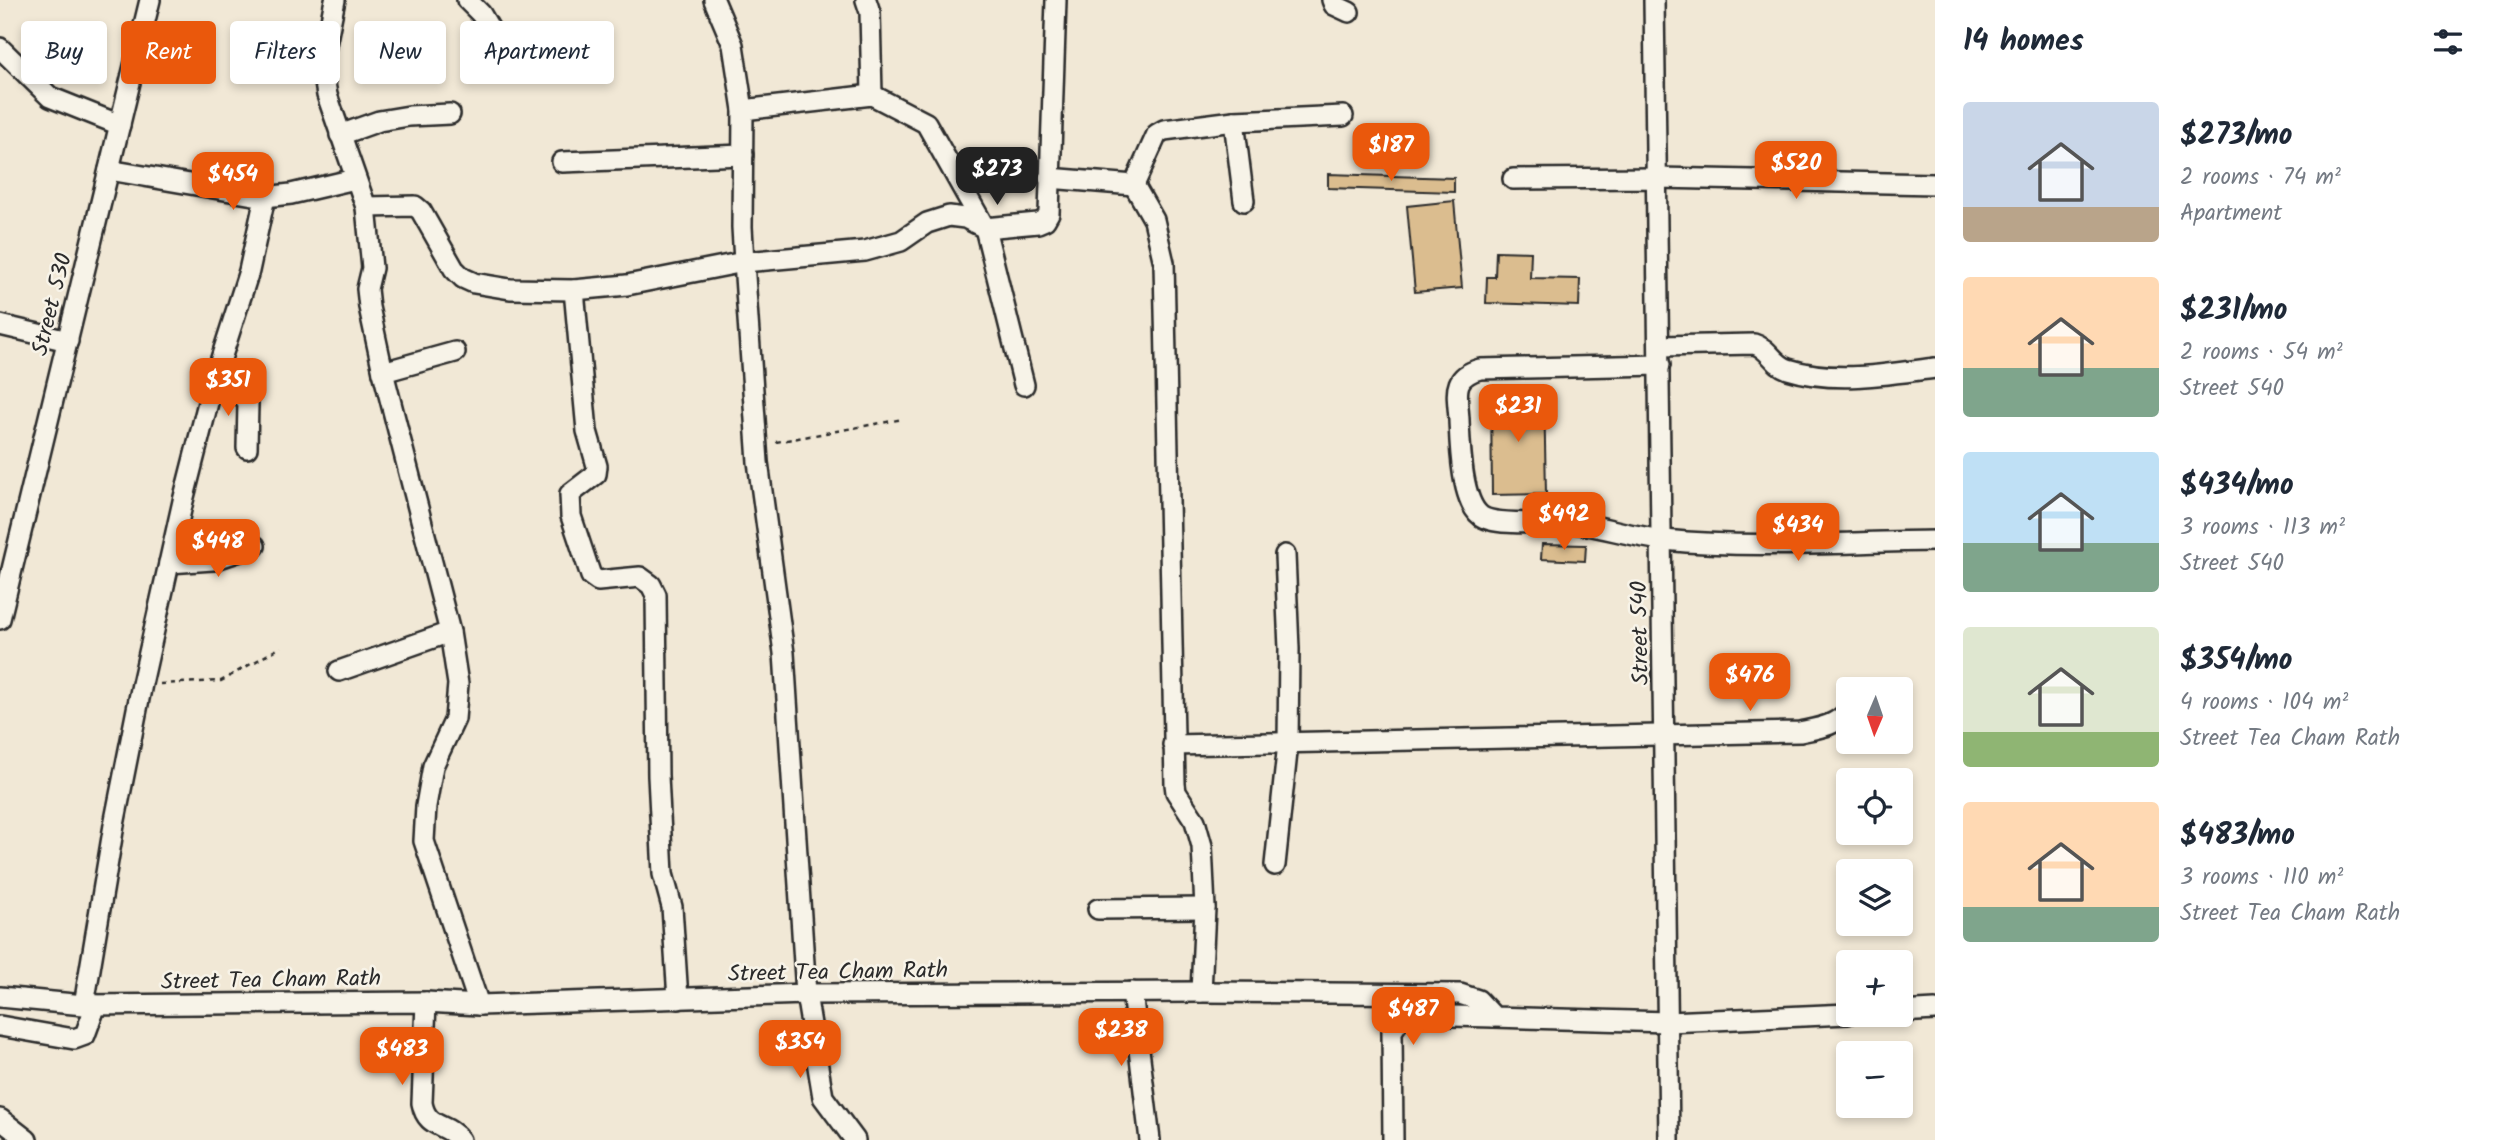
<!DOCTYPE html>
<html lang="en">
<head>
<meta charset="utf-8">
<style>
	:root { --surface:#fff; --page:#f2f2f3; --text:#1f2937; --muted:#747a83; --accent:#ea580c }
	body { margin:0; font-family:Kalam,sans-serif; background:var(--page); color:var(--text); height:100vh; display:flex; flex-direction:column; font-size:26px; white-space:nowrap }
	* { box-sizing:border-box; margin:0 }
	p { font-size:23px; color:var(--muted) }
	.icon { flex:none; width:38px; height:38px; fill:none; stroke:currentColor; stroke-width:2; stroke-linecap:round; stroke-linejoin:round }
	.map { position:relative; flex:1; overflow:hidden }
	.side { display:flex; flex-direction:column; background:var(--surface); width:560px }
	.side>* { flex:none }
	.guide { position:absolute; left:21px; top:21px; width:665px; height:63px; display:flex; gap:14px }
	.needle { width:46px; rotate:182deg }
	.tools { position:absolute; left:1836px; top:677px; display:grid; gap:14px }
	.tools a { display:grid; place-items:center; width:77px; height:77px; border-radius:7px; background:var(--surface); box-shadow:0 4px 10px #0003; font-size:35px }
	.price { position:absolute; translate:-50% -60px; padding:0 16px; border-radius:14px; background:var(--accent); color:#fff; font-size:23px; line-height:46px; filter:drop-shadow(0 2px 4px #0008) }
	.price::after { content:''; position:absolute; left:50%; top:42px; width:21px; height:16px; margin-left:-10px; background:inherit; clip-path:polygon(0 0,100% 0,50% 100%) }
	.price.current { background:#222; color:#fff }
	ul { padding:0; list-style:none }
	li { display:flex; align-items:center; gap:21px; height:175px; padding:0 28px }
	li span { display:grid; place-items:center; flex:none; width:196px; height:140px; border-radius:7px; color:#555 }
	li>.icon { margin-inline-start:auto }
	span .icon { width:84px; height:84px; fill:#fffc; stroke-width:1 }
	li b { font-size:30px }
	h2 { display:flex; justify-content:space-between; align-items:center; height:84px; padding:0 28px; font-size:30px }
	.chip { padding:0 24px; border-radius:7px; background:var(--surface); box-shadow:0 4px 10px #0003; font-size:24px; line-height:63px }
	.chip.current { background:var(--accent); color:#fff }
	main { display:flex; flex:1; min-height:0 }
	.map>svg:first-child { display:block }
	.building { fill:#dbbd8f; stroke:#2b2b2b; stroke-width:2 }
	.lines { fill:none; stroke-linecap:round; stroke-linejoin:round }
	.minor-casing { stroke:#2b2b2b; stroke-width:24 }
	.path { stroke:#2b2b2b; stroke-width:2.5; stroke-dasharray:5 5; stroke-linecap:butt }
	.minor { stroke:#f7f3e8; stroke-width:19 }
	.labels { text-anchor:middle; stroke-width:5; stroke-linejoin:round; paint-order:stroke }
	.street-label { font-size:23px; fill:#2b2b2b; stroke:#f7f3e8 }
</style>
</head>
<body>
<main>
<div class="map">
<svg width="1935" height="1140" viewBox="0 0 1935 1140">
	<rect width="100%" height="100%" fill="#f1e8d6"/>
	<filter id="ink" filterUnits="userSpaceOnUse"><feTurbulence type="fractalNoise" baseFrequency=".0143" numOctaves="2"/><feDisplacementMap in="SourceGraphic" scale="14" xChannelSelector="R" yChannelSelector="G"/><feConvolveMatrix kernelMatrix="1 2 1 2 8 2 1 2 1" color-interpolation-filters="sRGB"/></filter>
	<g filter="url(#ink)">
		<g class="building">
			<path d="M 1328,174 L 1454,178 L 1454,192 L 1328,188 Z"/>
			<path d="M 1454,201 L 1462,288 L 1415,292 L 1407,206 Z"/>
			<path d="M 1496,251 L 1531,252 L 1530,278 L 1580,279 L 1579,306 L 1486,303 L 1487,277 L 1495,277 Z"/>
			<path d="M 1544,392 L 1546,494 L 1492,495 L 1491,393 Z"/>
			<path d="M 1542,544 L 1586,545 L 1585,561 L 1541,559 Z"/>
		</g>
		<g class="lines">
			<defs>
				<g id="minor">
					<path d="M 335,0 L 322,65 L 327,95 L 366,207 L 372,268 L 367,289 L 369,307 L 383,372 L 450,632 L 458,684 L 455,719 L 433,766 L 426,806 L 424,841 L 479,1005"/>
					<path d="M 467,0 L 481,14 L 511,65"/>
					<path d="M 714,0 L 733,45 L 743,110 L 742,227 L 744,262 L 758,462 L 784,653 L 806,994 L 823,1097 L 855,1140"/>
					<path d="M 866,0 L 870,12 L 872,95"/>
					<path d="M 1332,0 L 1334,5 L 1349,12"/>
					<path d="M 1654,0 L 1669,1140"/>
					<path d="M 0,48 L 50,97 L 120,125"/>
					<path d="M 743,110 L 872,95 L 926,123 L 985,228 L 1024,385"/>
					<path d="M 1234,121 L 1244,201"/>
					<path d="M 340,135 L 379,121 L 409,116 L 450,114"/>
					<path d="M 562,162 L 743,155"/>
					<path d="M 109,170 L 265,197 L 291,194 L 355,179"/>
					<path d="M 1049,178 L 1134,185"/>
					<path d="M 1513,179 L 1658,178 L 1935,184"/>
					<path d="M 1134,185 L 1154,220 L 1164,263 L 1175,784 L 1176,792 L 1195,821 L 1202,846 L 1205,908 L 1201,992"/>
					<path d="M 1134,185 L 1157,134 L 1164,130 L 1234,121 L 1343,116"/>
					<path d="M 366,207 L 415,206 L 421,211 L 454,269 L 463,278 L 474,283 L 510,289 L 574,290 L 627,285 L 744,262 L 865,251 L 901,241 L 927,223 L 949,216 L 965,218 L 985,228 L 1038,223 L 1045,220 L 1049,213 L 1056,0"/>
					<path d="M 574,290 L 587,431 L 597,466 L 596,474 L 570,494 L 571,516 L 591,576 L 598,581 L 640,577 L 651,585 L 656,595 L 658,776 L 663,874 L 672,907 L 678,999"/>
					<path d="M 0,325 L 68,341"/>
					<path d="M 1660,346 L 1754,344 C 1769,348 1773,364 1788,369 C 1835,384 1887,374 1935,368"/>
					<path d="M 1660,365 L 1480,369 C 1450,377 1458,395 1459,420 C 1460,444 1461,501 1481,516 C 1495,527 1554,521 1575,523 C 1605,527 1634,537 1664,540 C 1754,549 1845,542 1935,541"/>
					<path d="M 383,372 L 455,352"/>
					<path d="M 212,387 C 225,390 241,390 248,403 L 247,448"/>
					<path d="M 169,563 L 213,560 L 255,546"/>
					<path d="M 0,619 L 150,0"/>
					<path d="M 339,671 L 450,632"/>
					<path d="M 1173,745 L 1800,732 C 1818,728 1836,726 1848,711"/>
					<path d="M 1275,865 L 1288,743 L 1289,649 L 1285,555"/>
					<path d="M 1098,909 L 1205,908"/>
					<path d="M 1132,992 L 1150,1140"/>
					<path d="M 0,997 L 84,1005 L 426,1002 L 479,1005 L 806,994 L 1201,992 L 1460,994 L 1478,1000 L 1494,1017 L 1668,1022 L 1848,1014"/>
					<path d="M 426,1002 L 422,1103 C 427,1130 447,1122 460,1140"/>
					<path d="M 84,1005 L 114,825 L 142,684 L 183,501 L 212,387 L 249,271 L 265,197"/>
					<path d="M 1900,1012 L 1935,1010"/>
					<path d="M 0,1026 L 74,1039 L 85,1035 L 96,1005"/>
					<path d="M 0,1119 L 27,1140"/>
					<path d="M 1393,1140 L 1392,1031 L 1401,1018 L 1409,1015 L 1494,1017"/>
				</g>
			</defs>
			<use href="#minor" class="minor-casing"/>
			<g class="path">
				<path d="M 776,442 L 903,419"/>
				<path d="M 160,684 L 221,681 L 281,647"/>
			</g>
			<use href="#minor" class="minor"/>
		</g>
	</g>
	<g class="labels">
		<g class="street-label">
			<text transform="translate(51 304) rotate(-76)" y="8">Street 530</text>
			<text transform="translate(1639 633) rotate(-91)" y="8">Street 540</text>
			<text transform="translate(838 971) rotate(-1)" y="8">Street Tea Cham Rath</text>
			<text transform="translate(271 979) rotate(-1)" y="8">Street Tea Cham Rath</text>
		</g>
	</g>
</svg>
<div class="tools">
<a><svg class="needle" viewBox="-14 -14 28 28"><path d="M0-13l5 13h-10z" fill="#e53935"/><path d="M0 13l5-13h-10z" fill="#747a83"/></svg></a>
<a><svg class="icon" aria-label="locate" viewBox="0 0 24 24"><circle cx="12" cy="12" r="6"/><path d="M12 2v4M12 18v4M2 12h4M18 12h4"/></svg></a>
<a><svg class="icon" aria-label="layers" viewBox="0 0 24 24"><path d="M12 4l9 5-9 5-9-5zM3 14l9 5 9-5"/></svg></a>
<a>+</a>
<a>−</a>
</div>
<b class="price" style="left:1391px;top:183px">$187</b>
<b class="price" style="left:1796px;top:201px">$520</b>
<b class="price current" style="left:997px;top:207px">$273</b>
<b class="price" style="left:233px;top:212px">$454</b>
<b class="price" style="left:228px;top:418px">$351</b>
<b class="price" style="left:1518px;top:444px">$231</b>
<b class="price" style="left:1564px;top:552px">$492</b>
<b class="price" style="left:1798px;top:563px">$434</b>
<b class="price" style="left:218px;top:579px">$448</b>
<b class="price" style="left:1750px;top:713px">$476</b>
<b class="price" style="left:1413px;top:1047px">$487</b>
<b class="price" style="left:1121px;top:1068px">$238</b>
<b class="price" style="left:800px;top:1080px">$354</b>
<b class="price" style="left:402px;top:1087px">$483</b>
<div class="guide">
<a class="chip">Buy</a>
<a class="chip current">Rent</a>
<a class="chip">Filters</a>
<a class="chip">New</a>
<a class="chip">Apartment</a>
</div>
</div>
<section class="side">
<h2>14 homes<svg class="icon" aria-label="filters" viewBox="0 0 24 24"><path d="M4 7h16M4 17h16"/><circle cx="9" cy="7" r="2"/><circle cx="15" cy="17" r="2"/></svg></h2>
<ul>
<li><span style="background:linear-gradient(#c9d6e8 75%,#b9a48a 0)"><svg class="icon" aria-label="home" viewBox="0 0 24 24"><path d="M3 11l9-7 9 7M6 9v11h12V9"/></svg></span><div><b>$273/mo</b><p>2 rooms · 74 m²</p><p>Apartment</p></div></li>
<li><span style="background:linear-gradient(#ffd9b3 65%,#7fa58c 0)"><svg class="icon" aria-label="home" viewBox="0 0 24 24"><path d="M3 11l9-7 9 7M6 9v11h12V9"/></svg></span><div><b>$231/mo</b><p>2 rooms · 54 m²</p><p>Street 540</p></div></li>
<li><span style="background:linear-gradient(#bfe0f5 65%,#7fa58c 0)"><svg class="icon" aria-label="home" viewBox="0 0 24 24"><path d="M3 11l9-7 9 7M6 9v11h12V9"/></svg></span><div><b>$434/mo</b><p>3 rooms · 113 m²</p><p>Street 540</p></div></li>
<li><span style="background:linear-gradient(#dfe7d0 75%,#8fb573 0)"><svg class="icon" aria-label="home" viewBox="0 0 24 24"><path d="M3 11l9-7 9 7M6 9v11h12V9"/></svg></span><div><b>$354/mo</b><p>4 rooms · 104 m²</p><p>Street Tea Cham Rath</p></div></li>
<li><span style="background:linear-gradient(#ffd9b3 75%,#7fa58c 0)"><svg class="icon" aria-label="home" viewBox="0 0 24 24"><path d="M3 11l9-7 9 7M6 9v11h12V9"/></svg></span><div><b>$483/mo</b><p>3 rooms · 110 m²</p><p>Street Tea Cham Rath</p></div></li>
</ul>
</section>
</main>
</body>
</html>
